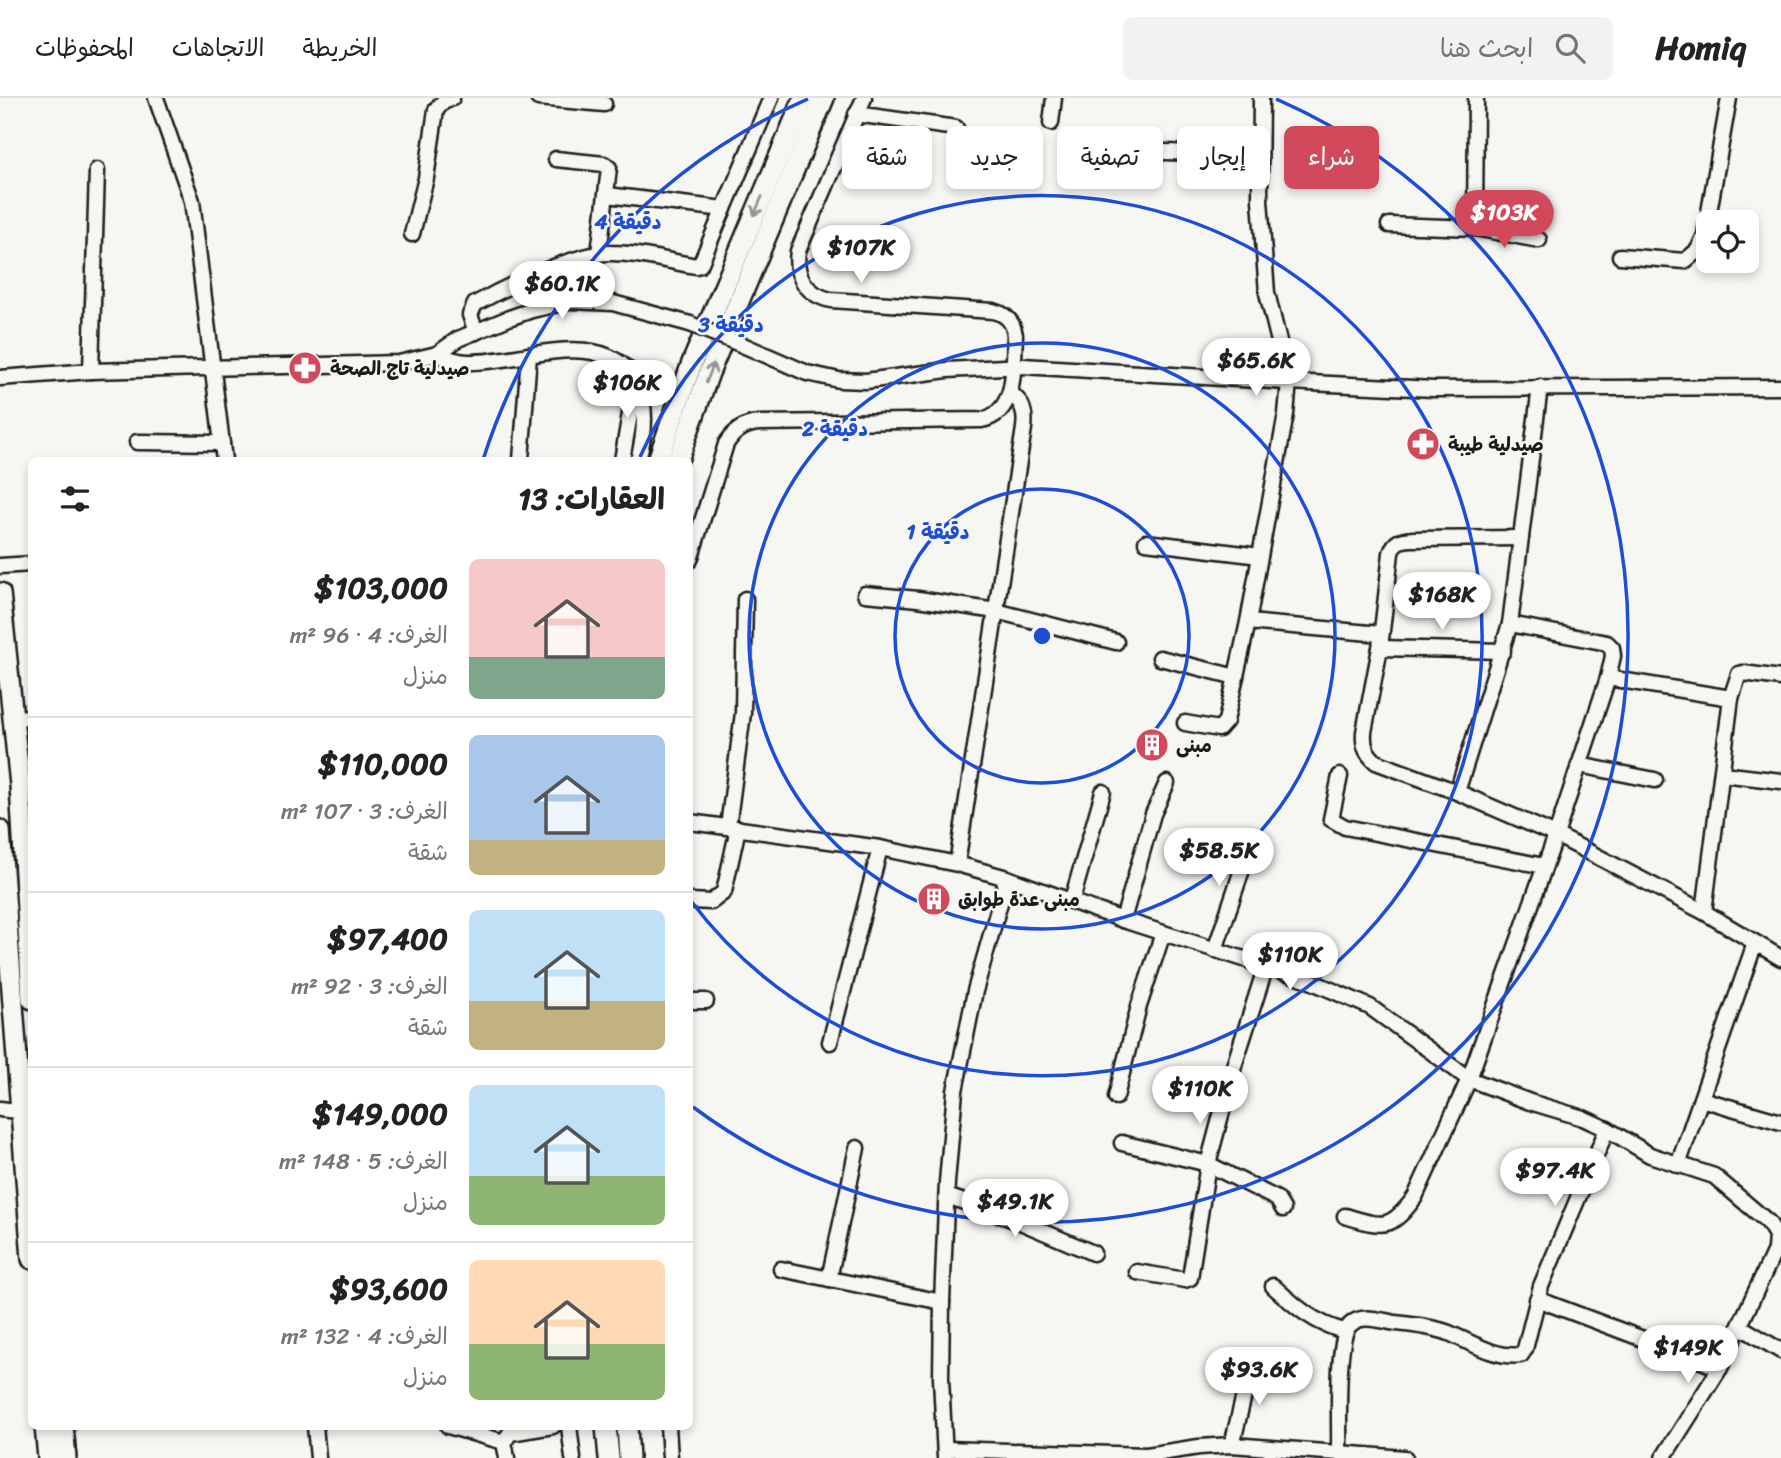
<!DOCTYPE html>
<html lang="ar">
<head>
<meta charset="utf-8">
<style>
	:root { --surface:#fff; --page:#f2f2f2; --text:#222; --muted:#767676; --line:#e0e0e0; --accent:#d1495b }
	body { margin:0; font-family:Sriracha,"Playpen Sans Arabic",sans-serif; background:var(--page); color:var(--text); direction:rtl; height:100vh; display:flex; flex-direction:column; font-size:26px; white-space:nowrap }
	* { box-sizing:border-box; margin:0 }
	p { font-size:23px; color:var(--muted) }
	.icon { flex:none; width:38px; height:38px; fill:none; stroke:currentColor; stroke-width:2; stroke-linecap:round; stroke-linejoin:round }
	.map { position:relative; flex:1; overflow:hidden; direction:ltr }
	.drawer { position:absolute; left:28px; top:359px; width:665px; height:973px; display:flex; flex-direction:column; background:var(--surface); border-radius:10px; box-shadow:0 4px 10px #0003; direction:rtl }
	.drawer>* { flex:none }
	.hud { position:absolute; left:714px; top:28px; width:665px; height:63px; direction:rtl; display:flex; gap:14px }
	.fabs { position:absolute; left:1696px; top:112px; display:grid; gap:14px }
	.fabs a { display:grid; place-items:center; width:63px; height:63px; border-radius:10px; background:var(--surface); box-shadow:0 4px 10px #0003; font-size:35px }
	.price { position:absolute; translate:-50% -60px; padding:0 16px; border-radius:24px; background:#fff; color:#222; font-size:23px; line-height:46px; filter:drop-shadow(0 2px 4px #0008) }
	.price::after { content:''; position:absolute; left:50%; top:42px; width:21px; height:16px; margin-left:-10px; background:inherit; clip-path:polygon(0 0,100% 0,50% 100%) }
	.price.current { background:var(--accent); color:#fff }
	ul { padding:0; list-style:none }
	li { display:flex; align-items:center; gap:21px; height:175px; padding:0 28px }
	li+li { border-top:2px solid var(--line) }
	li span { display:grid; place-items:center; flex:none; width:196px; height:140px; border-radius:10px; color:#555 }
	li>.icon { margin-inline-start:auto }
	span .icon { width:84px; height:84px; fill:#fffc; stroke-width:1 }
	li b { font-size:30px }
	h2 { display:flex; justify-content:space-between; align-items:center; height:84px; padding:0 28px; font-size:30px }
	.pill { padding:0 24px; border-radius:10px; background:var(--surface); box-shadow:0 4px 10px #0003; font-size:24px; line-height:63px }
	.pill.current { background:var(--accent); color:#fff }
	header { display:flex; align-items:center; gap:42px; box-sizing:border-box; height:98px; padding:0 35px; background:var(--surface); border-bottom:2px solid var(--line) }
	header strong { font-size:33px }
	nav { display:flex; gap:38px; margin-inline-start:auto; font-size:24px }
	.search { width:490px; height:63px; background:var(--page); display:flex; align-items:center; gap:18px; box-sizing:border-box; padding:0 24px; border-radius:10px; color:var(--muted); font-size:26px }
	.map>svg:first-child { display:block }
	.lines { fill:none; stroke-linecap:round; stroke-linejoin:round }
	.minor-casing { stroke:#1c1c1c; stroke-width:19 }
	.highway-casing { stroke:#1c1c1c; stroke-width:24 }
	.minor { stroke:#f6f6f2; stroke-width:14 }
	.highway { stroke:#f6f6f2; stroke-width:19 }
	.minor-bridge-casing { stroke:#1c1c1c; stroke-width:19; stroke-linecap:butt }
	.minor-bridge { stroke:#f6f6f2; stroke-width:14 }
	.oneway { stroke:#949492 }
	.ring { fill:none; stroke:#1d4ed8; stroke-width:3.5 }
	.labels { text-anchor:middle; stroke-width:5; stroke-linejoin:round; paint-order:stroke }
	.poi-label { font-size:19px; font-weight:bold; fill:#1c1c1c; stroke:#f6f6f2; text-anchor:start }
	.centre { fill:#1d4ed8; stroke:#f6f6f2; stroke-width:3.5 }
	.ring-label { font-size:21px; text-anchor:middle; font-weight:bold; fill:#1d4ed8; stroke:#f6f6f2; stroke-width:5; stroke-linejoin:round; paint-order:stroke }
</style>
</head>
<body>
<header>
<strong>Homiq</strong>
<div class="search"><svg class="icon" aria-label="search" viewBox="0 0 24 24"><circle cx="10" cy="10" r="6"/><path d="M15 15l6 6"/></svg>ابحث هنا</div>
<nav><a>الخريطة</a><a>الاتجاهات</a><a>المحفوظات</a></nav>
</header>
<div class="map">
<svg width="1781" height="1360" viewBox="0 0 1781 1360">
	<rect width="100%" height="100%" fill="#f6f6f2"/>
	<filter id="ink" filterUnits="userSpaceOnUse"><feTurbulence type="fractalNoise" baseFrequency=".0143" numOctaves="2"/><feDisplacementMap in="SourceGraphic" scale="14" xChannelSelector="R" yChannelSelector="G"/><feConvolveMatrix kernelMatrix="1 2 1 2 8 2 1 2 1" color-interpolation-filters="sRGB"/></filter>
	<g filter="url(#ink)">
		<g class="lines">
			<defs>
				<g id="minor">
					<path d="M 156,0 L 192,103 L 224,362"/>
					<path d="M 538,0 L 604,6"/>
					<path d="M 856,16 L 956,30"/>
					<path d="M 1051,25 L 1054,0"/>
					<path d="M 1134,53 L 1259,57"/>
					<path d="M 556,61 L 604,66 L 609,70 L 599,155"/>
					<path d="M 607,97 L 724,111"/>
					<path d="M 1389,127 L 1475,130 L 1539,142"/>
					<path d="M 1475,130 L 1476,0"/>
					<path d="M 412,136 L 426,80 L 436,12 L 443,4 L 452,0"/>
					<path d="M 1620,158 L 1685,163 L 1698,152 L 1705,137 L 1729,0"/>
					<path d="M 476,234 L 470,217 L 475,206 C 506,189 577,154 611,155 C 639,155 668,163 696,168 L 700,167 L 771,0"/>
					<path d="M 745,248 L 807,275 L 839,282 L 866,283 L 947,272 L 1023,268 L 1289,284 L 1434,291 L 1781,289"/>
					<path d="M 437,256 C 447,260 457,264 468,264 C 521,266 597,227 636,281 L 622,362"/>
					<path d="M 91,273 L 97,72"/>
					<path d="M 0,280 L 91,273 L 399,265 L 437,256 L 458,241 L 509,220 L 532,212 L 572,203 L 613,205 L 690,226"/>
					<path d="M 638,286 C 647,311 645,337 638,362"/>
					<path d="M 137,344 L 222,345"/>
					<path d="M 521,362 L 529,257"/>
					<path d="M 1521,440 L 1413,441 C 1401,442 1395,442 1391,455 L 1380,550 L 1364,634 C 1363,648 1366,655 1376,664 L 1457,694 L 1556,737 L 1704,814 L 1781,860"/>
					<path d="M 1146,444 L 1260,458"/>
					<path d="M 690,462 L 726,346 C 734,333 744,326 759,325 L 982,322 C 1018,315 1013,266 1015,237 C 1013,223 1006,216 993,213 L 831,202 C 807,197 794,178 798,153 L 864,0"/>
					<path d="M 0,468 L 32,466"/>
					<path d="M 865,496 L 918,501 L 996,513 L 1116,544"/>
					<path d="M 1248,524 L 1381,536"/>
					<path d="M 1380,550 L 1503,553"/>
					<path d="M 1160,560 L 1236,579"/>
					<path d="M 1608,580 L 1731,600 L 1704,814"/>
					<path d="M 1731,600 L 1739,576 L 1743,575 L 1781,580"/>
					<path d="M 11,620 L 32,619"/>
					<path d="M 1185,625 L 1219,631 L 1226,623 L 1248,524 L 1286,316 L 1289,284 L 1267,195 L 1260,102 L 1261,0"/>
					<path d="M 1579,667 L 1655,682"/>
					<path d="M 1722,676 L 1781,683"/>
					<path d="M 1340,678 L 1331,721 L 1345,729 L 1544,768"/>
					<path d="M 1457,694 L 1510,526 L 1540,289"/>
					<path d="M 690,724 L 880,750 L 957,766 L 1007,780 L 1123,822 L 1306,881 L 1370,909 L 1469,981 L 1530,1004 L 1583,1020 L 1607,1031 L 1650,1057 L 1714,1078 L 1768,1124 L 1776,1137 L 1775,1152 L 1720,1270 L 1663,1360"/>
					<path d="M 728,729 L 743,615 L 745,501"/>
					<path d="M 957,766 L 1024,330 C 1026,315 1023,304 1010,295"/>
					<path d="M 1072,802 L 1103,694"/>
					<path d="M 690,803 L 711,804 L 724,794 L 738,730"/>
					<path d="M 1123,822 L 1153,716 L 1167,685"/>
					<path d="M 1215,852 L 1253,739"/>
					<path d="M 690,903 L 706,903"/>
					<path d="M 830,944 L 880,750"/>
					<path d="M 1116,999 L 1139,908 L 1163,835"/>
					<path d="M 1701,1001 L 1781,1024"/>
					<path d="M 0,1011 L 32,1015"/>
					<path d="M 1122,1045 L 1208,1066 L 1277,1101 L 1283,1111"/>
					<path d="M 1678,1067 L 1755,845"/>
					<path d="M 947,1098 L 1023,1125 L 1093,1155"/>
					<path d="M 1345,1118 C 1383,1129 1390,1133 1415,1099 L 1469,981 L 1556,737 L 1608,580 L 1613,558 L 1612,550 L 1607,545 L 1510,526"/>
					<path d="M 781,1171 L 942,1204"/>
					<path d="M 1137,1174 L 1185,1182 L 1190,1180 L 1208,1066 L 1234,968 L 1266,868"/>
					<path d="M 829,1181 L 857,1050"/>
					<path d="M 1273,1188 C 1296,1209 1315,1226 1345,1233"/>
					<path d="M 1537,1201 L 1720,1270"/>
					<path d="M 1741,1229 L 1781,1253"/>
					<path d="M 315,1328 L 318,1360"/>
					<path d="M 448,1328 L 504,1344"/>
					<path d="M 569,1328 L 573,1360"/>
					<path d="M 668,1328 L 670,1360"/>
					<path d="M 1232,1347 L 1252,1264"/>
					<path d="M 945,1351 L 1147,1357 L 1199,1349 L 1232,1347 L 1405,1360"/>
					<path d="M 1339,1355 C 1340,1331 1335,1241 1350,1227 C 1361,1215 1382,1223 1396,1225 C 1414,1227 1433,1229 1449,1235 C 1470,1244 1497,1261 1521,1257 L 1525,1251 L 1541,1188 L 1607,1031"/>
					<path d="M 507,1360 L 504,1344 L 510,1335 L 553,1328"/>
					<path d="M 945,1360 L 941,1280 L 942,1204 L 947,1084 L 955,993 L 975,893 L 1007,780"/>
				</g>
				<g id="highway">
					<path d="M 658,362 L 692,265 L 804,0"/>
					<path d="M 678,362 L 709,275 L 824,0"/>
					<path d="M 0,495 L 20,687 L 32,901"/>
					<path d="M 0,732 L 32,1161"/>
					<path d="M 45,1328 L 48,1360"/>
					<path d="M 63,1328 L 66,1360"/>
					<path d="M 606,1328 L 609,1360"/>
					<path d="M 627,1328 L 629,1360"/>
				</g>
			</defs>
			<use href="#minor" class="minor-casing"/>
			<use href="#highway" class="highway-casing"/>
			<use href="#minor" class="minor"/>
			<use href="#highway" class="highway"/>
			<defs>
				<path id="minor-bridge" d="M 690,226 L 745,248"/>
			</defs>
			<use href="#minor-bridge" class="minor-bridge-casing"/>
			<use href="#minor-bridge" class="minor-bridge"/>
		</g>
		<defs><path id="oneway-shaft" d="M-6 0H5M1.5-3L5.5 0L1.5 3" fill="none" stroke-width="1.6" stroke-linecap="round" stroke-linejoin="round" transform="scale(1.75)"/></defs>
		<g class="oneway">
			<use href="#oneway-shaft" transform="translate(758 108) rotate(113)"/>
			<use href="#oneway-shaft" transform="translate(710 275) rotate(-69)"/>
		</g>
	</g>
	<g class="ring">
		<circle cx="1042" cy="538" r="147"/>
		<circle cx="1042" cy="538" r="293"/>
		<path d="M640 359A440 440 0 1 1 691 803"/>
		<path d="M483 362A586 586 0 0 1 808 1M1276 1A586 586 0 1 1 693 1009"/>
	</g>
	<defs>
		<symbol id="pharmacy-disc" viewBox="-11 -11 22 22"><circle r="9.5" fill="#d1495b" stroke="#f6f6f2"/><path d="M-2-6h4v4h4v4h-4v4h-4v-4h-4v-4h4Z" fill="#fff"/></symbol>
		<symbol id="building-disc" viewBox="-11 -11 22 22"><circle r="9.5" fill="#d1495b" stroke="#f6f6f2"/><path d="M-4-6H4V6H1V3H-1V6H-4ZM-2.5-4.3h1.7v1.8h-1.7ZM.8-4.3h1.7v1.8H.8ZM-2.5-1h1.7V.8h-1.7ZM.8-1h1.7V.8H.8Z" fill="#fff"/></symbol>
	</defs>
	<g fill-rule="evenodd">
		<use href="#pharmacy-disc" x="286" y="251" width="38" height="38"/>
		<use href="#pharmacy-disc" x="1404" y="327" width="38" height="38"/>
		<use href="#building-disc" x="1133" y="628" width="38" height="38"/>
		<use href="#building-disc" x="915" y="782" width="38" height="38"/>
	</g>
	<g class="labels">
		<g class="poi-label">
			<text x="330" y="277">صيدلية تاج الصحة</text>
			<text x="1448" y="353">صيدلية طيبة</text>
			<text x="1176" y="654">مبنى</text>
			<text x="958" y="808">مبنى عدة طوابق</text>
		</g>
	</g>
	<circle cx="1042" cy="538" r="10" class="centre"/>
	<g class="ring-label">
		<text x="628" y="131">4 دقيقة</text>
		<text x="731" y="234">3 دقيقة</text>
		<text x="835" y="338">2 دقيقة</text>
		<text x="938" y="441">1 دقيقة</text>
	</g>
</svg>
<div class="fabs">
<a><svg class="icon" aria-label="locate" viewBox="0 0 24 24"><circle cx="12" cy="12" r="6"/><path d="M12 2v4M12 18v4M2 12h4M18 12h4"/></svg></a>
</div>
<b class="price current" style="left:1504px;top:152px">$103K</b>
<b class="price" style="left:861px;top:187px">$107K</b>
<b class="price" style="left:562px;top:223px">$60.1K</b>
<b class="price" style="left:1256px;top:300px">$65.6K</b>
<b class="price" style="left:627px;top:322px">$106K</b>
<b class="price" style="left:1442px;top:534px">$168K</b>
<b class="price" style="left:1219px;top:790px">$58.5K</b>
<b class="price" style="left:1290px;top:894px">$110K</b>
<b class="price" style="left:1200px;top:1028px">$110K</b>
<b class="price" style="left:1555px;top:1110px">$97.4K</b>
<b class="price" style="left:1015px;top:1141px">$49.1K</b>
<b class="price" style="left:1688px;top:1287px">$149K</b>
<b class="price" style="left:1259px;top:1309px">$93.6K</b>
<div class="hud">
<a class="pill current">شراء</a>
<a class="pill">إيجار</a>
<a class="pill">تصفية</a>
<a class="pill">جديد</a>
<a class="pill">شقة</a>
</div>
<section class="drawer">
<h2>العقارات: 13<svg class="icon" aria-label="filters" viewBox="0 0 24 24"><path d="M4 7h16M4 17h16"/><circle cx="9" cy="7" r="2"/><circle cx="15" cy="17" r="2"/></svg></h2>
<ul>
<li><span style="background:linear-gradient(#f6c9c9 70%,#7fa58c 0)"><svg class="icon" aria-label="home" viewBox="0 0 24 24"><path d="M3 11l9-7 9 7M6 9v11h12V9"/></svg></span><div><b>$103,000</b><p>الغرف: 4 · 96 m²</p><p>منزل</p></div></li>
<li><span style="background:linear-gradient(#a9c7e8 75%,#c2b280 0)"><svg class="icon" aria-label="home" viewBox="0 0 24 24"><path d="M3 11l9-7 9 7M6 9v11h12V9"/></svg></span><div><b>$110,000</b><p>الغرف: 3 · 107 m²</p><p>شقة</p></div></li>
<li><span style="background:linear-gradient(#bfe0f5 65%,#c2b280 0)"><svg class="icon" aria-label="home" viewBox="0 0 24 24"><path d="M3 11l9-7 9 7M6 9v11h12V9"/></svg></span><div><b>$97,400</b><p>الغرف: 3 · 92 m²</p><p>شقة</p></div></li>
<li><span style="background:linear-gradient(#bfe0f5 65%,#8fb573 0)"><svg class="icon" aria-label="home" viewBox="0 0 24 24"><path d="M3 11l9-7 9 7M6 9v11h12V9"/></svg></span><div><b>$149,000</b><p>الغرف: 5 · 148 m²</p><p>منزل</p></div></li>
<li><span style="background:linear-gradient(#ffd9b3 60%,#8fb573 0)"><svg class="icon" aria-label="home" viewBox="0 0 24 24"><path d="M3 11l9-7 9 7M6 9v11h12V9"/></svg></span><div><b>$93,600</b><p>الغرف: 4 · 132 m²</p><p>منزل</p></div></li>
</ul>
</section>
</div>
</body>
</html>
